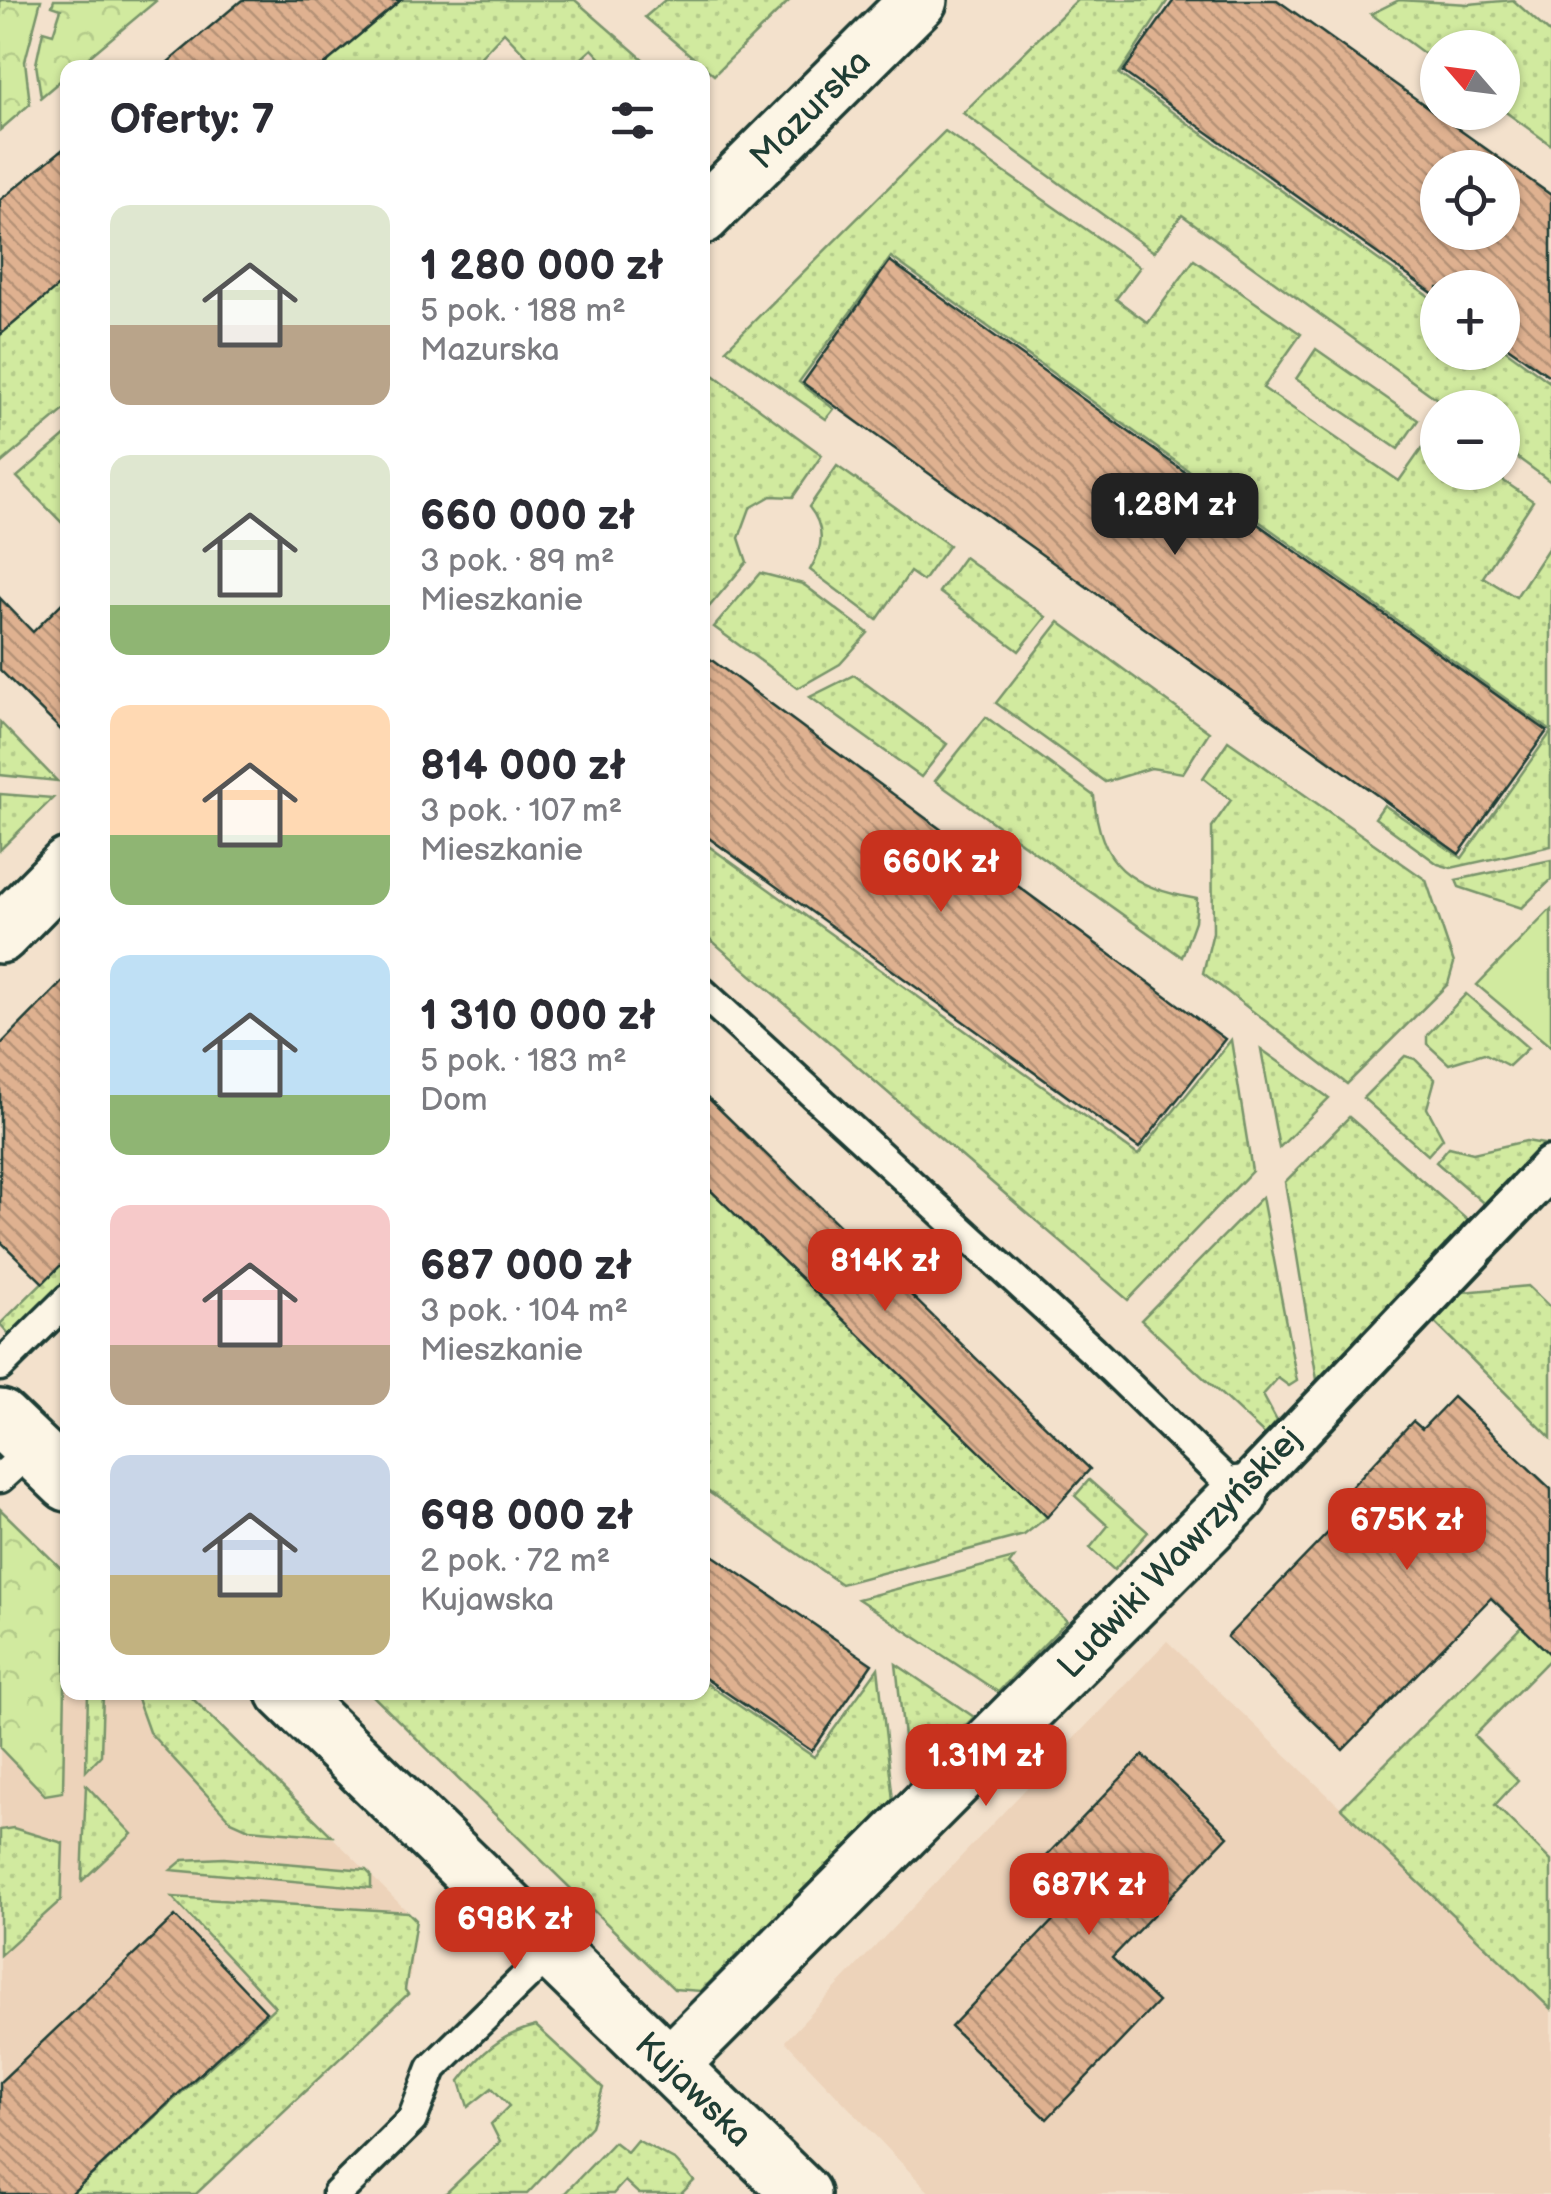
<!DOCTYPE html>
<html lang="pl">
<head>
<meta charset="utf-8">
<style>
	:root { --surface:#fff; --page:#f7f7f7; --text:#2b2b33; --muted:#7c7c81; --accent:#c8321e }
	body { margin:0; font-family:"Balsamiq Sans",sans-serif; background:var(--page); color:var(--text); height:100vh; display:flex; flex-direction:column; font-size:38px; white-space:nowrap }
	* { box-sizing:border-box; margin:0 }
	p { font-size:32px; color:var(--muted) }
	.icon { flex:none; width:55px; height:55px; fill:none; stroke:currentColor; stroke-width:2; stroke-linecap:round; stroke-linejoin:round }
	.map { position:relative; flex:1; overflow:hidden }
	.drawer { position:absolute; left:60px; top:60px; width:650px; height:1640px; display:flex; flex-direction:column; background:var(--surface); border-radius:20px; box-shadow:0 2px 8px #0004 }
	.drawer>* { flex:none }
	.needle { width:65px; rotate:298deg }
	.controls { position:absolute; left:1420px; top:30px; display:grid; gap:20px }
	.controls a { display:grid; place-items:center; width:100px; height:100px; border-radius:50%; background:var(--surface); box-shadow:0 2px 8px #0004; font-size:50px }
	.price { position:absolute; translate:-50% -85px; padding:0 22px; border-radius:20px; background:var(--accent); color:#fff; font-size:32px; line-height:65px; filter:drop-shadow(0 2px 5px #0008) }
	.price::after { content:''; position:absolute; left:50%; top:60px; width:30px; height:22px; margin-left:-15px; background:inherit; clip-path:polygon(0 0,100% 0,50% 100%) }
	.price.on { background:#222; color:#fff }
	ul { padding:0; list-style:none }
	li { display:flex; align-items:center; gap:30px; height:250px; padding:0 50px }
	li span { display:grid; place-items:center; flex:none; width:280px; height:200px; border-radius:20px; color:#555 }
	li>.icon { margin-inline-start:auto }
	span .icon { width:120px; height:120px; fill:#fffc; stroke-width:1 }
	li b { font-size:42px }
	h2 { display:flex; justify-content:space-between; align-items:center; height:120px; padding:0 50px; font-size:42px }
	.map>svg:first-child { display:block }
	.built { fill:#edd3ba }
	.grass { fill:url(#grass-dots); stroke:#78946a; stroke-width:2.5 }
	.forest { fill:url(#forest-crowns); stroke:#78946a; stroke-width:2.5 }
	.park { fill:#d1ea9f; stroke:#78946a; stroke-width:2.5 }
	.building { fill:url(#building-back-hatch); stroke:#1f3d34; stroke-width:2.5; fill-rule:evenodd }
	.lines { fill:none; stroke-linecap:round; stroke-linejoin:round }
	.service-casing { stroke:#1f3d34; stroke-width:35 }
	.pedestrian-casing { stroke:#1f3d34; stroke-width:48 }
	.minor-casing { stroke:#1f3d34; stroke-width:62 }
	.service { stroke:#fcf5e5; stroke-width:28 }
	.pedestrian { stroke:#fcf5e5; stroke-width:40 }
	.minor { stroke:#fcf5e5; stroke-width:55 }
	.labels { text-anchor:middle; stroke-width:9; stroke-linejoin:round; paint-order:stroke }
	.street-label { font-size:35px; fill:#1f3d34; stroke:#fcf5e5 }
</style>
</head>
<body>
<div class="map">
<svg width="1551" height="2194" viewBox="0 0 1551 2194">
	<defs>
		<pattern id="grass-dots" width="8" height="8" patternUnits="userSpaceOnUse" patternTransform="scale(2.5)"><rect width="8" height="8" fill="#d1ea9f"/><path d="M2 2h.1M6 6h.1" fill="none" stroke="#b3ca8a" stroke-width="1.8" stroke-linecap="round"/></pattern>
		<pattern id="forest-crowns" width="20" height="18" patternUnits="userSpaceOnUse" patternTransform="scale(2.5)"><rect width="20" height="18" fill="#d1ea9f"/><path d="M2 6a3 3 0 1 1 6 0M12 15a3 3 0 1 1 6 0" fill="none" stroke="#b3ca8a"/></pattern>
		<pattern id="building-back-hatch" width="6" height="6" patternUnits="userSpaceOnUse" patternTransform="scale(2.5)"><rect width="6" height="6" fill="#dfb190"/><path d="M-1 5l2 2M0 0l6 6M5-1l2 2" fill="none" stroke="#b49176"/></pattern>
	</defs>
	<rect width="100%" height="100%" fill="#f3e1cc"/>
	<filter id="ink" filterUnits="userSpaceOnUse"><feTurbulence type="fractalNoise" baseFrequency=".01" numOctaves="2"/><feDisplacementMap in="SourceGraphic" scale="20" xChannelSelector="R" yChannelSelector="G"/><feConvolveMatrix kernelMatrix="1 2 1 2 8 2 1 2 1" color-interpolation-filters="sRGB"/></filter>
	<g filter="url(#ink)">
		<g class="built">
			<path d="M 0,1509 L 67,1574 L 68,1692 L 187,1693 L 416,1920 L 410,1977 L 265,2012 L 71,2194 L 0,2194 Z"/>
			<path d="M 1167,1641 L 1551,2009 L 1551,2194 L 931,2194 L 785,2041 Z"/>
		</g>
		<g class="grass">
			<path d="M 401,0 L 575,0 L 652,67 L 609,67 L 592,49 L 572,67 L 537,67 L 504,32 L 471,67 L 320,68 Z"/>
			<path d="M 665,0 L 790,0 L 714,75 L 645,17 Z"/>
			<path d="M 1077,0 L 1168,0 L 1119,74 L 1437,302 L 1438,352 L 1502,352 L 1503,348 L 1551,383 L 1551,482 L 1503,447 L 1502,408 L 1448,407 L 1182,215 L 1154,252 L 963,113 Z"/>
			<path d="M 1399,0 L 1469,4 L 1513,0 L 1551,34 L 1551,145 L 1503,110 L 1502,48 L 1438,48 L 1437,63 L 1371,14 Z"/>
			<path d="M 945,131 L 1140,267 L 1116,299 L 1148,323 L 1194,260 L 1301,334 L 1263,388 L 1399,481 L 1434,431 L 1438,472 L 1492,473 L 1533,501 L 1483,577 L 1516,597 L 1551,544 L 1551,731 L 891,257 L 799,382 L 834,409 L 826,419 L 726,349 Z"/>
			<path d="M 67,278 L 67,408 L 0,464 L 0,335 Z"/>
			<path d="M 1316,349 L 1418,420 L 1398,449 L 1296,379 Z"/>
			<path d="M 707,370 L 822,455 L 793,497 L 771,496 L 750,508 L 739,538 L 747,562 L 703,614 L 702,373 Z"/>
			<path d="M 67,434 L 67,528 L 17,477 Z"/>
			<path d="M 837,466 L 949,545 L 923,581 L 910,572 L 877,620 L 810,570 C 823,548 826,528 809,507 Z"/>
			<path d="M 964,557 L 1046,617 L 1019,651 L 939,592 Z"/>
			<path d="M 760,573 L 803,584 L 868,633 L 840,664 L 798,688 L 714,627 Z"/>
			<path d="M 1059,622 L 1209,732 L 1183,773 L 1151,768 L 1105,782 L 996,703 Z"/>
			<path d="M 854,675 L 947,744 L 921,777 L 810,697 Z"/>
			<path d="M 986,717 L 1094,796 C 1099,867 1131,887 1197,899 L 1195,921 L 1182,957 L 935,781 Z"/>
			<path d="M 0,722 L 57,781 L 0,775 Z"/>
			<path d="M 1551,732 L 1551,846 L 1451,868 L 1438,864 L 1375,818 L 1384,805 L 1462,858 Z"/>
			<path d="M 1228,741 L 1426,880 L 1454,963 L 1448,984 L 1347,1084 L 1203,973 L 1213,932 L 1212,827 L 1231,800 L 1203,778 Z"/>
			<path d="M 0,794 L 53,798 L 0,850 Z"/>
			<path d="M 703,842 L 1138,1155 L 1231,1040 L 1252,1171 L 1128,1300 L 703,933 Z"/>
			<path d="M 1551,860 L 1551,880 L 1522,908 L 1459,887 L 1456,880 Z"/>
			<path d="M 1466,994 L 1528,1048 L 1509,1066 L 1484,1053 L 1449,1064 L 1427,1044 L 1427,1035 Z"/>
			<path d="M 1261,1049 L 1329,1098 L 1279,1148 Z"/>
			<path d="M 1405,1056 L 1415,1059 L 1435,1079 L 1427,1108 L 1443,1138 L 1428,1155 L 1363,1098 Z"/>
			<path d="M 1349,1117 L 1473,1225 L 1318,1386 L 1285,1182 Z"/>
			<path d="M 1526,1141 L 1550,1145 L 1489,1208 L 1436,1162 L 1449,1147 L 1473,1153 Z"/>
			<path d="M 702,1182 L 1007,1476 L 1047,1517 L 1024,1535 L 841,1584 L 703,1488 Z"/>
			<path d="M 1262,1197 L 1297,1381 L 1289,1386 L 1278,1378 L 1263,1395 L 1277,1421 L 1265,1435 L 1141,1320 Z"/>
			<path d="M 67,1258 L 67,1280 L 11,1336 L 0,1324 Z"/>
			<path d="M 1528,1286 L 1551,1308 L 1551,1438 L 1434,1322 L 1463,1292 Z"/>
			<path d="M 1089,1480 L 1148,1532 L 1114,1570 L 1090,1548 L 1108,1526 L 1075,1496 Z"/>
			<path d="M 1014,1558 L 1009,1565 L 1067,1621 L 998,1692 L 858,1599 Z"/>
			<path d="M 1551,1597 L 1551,1658 L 1474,1736 L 1518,1780 L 1495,1805 L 1551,1861 L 1551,2009 L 1341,1808 Z"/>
			<path d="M 896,1664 L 974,1717 L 909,1783 Z"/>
			<path d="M 878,1668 L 893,1800 L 701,1991 L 674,1989 L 370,1693 L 702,1692 L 703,1681 L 814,1757 Z"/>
			<path d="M 88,1693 L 103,1693 L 101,1755 L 86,1771 Z"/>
			<path d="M 135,1693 L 187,1693 L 332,1836 L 249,1829 L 231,1821 L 149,1732 Z"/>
			<path d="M 86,1785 L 132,1834 L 82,1881 Z"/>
			<path d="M 13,1828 L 63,1843 L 61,1900 L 0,1955 L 0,1830 Z"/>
			<path d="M 224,1858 L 366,1870 L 371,1875 L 371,1888 L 171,1870 L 183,1860 Z"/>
			<path d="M 172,1897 L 408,1912 L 416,1920 L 405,1990 L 408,1994 L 196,2194 L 71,2194 L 275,2007 Z"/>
			<path d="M 536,2026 L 603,2088 L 591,2126 L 527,2194 L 445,2194 L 500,2142 L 491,2124 L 509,2106 L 492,2088 L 468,2107 L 460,2081 C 481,2053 501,2034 536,2026 Z"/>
			<path d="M 637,2140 L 676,2161 L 694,2181 L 681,2194 L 639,2194 L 625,2181 L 613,2194 L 564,2194 L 614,2142 L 627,2152 Z"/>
		</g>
		<g class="forest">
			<path d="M 0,0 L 41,0 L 25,61 L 30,104 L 0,130 Z"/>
			<path d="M 54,0 L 155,0 L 156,1 L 77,67 L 68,68 L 67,75 L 41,97 L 36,64 L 43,31 L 53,34 L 61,9 L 52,6 Z"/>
			<path d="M 0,1509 L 67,1574 L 63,1792 L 45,1795 L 0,1748 Z"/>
		</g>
		<path class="park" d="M 1551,909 L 1551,1047 L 1477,985 Z"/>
		<g class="building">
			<path d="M 242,0 L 401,0 L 320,68 L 161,68 Z"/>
			<path d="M 1174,0 L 1277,0 L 1551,195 L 1551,377 L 1502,343 L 1502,288 L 1438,288 L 1438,297 L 1123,72 ZM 1438,168 L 1502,168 L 1502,232 L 1438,232 Z"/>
			<path d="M 68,145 L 68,278 L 0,335 L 0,200 Z"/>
			<path d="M 890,261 L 1547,731 L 1459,854 L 803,383 Z"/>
			<path d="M 68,597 L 68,737 L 0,670 L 0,598 L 33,632 Z"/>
			<path d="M 702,653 L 1225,1039 L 1139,1148 L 702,833 Z"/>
			<path d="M 68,976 L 68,1258 L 43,1283 L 0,1241 L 0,1045 Z"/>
			<path d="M 702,1092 L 1090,1469 L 1047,1517 L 702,1182 Z"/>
			<path d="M 1453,1397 L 1551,1489 L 1551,1655 L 1491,1598 L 1343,1750 L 1227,1637 L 1353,1507 L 1342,1497 L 1413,1421 L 1422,1429 Z"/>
			<path d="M 702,1548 L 872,1664 L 812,1751 L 702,1676 Z"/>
			<path d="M 1143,1755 L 1228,1836 L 1112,1958 L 1158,2002 L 1047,2119 L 951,2027 L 1060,1913 L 1024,1879 Z"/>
			<path d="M 175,1916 L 266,2012 L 71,2194 L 0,2194 L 0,2082 Z"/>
		</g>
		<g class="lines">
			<defs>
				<g id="service">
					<path d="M 702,992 L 1092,1350 L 1240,1494"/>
					<path d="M 0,1366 L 68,1299"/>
					<path d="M 0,1478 L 32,1449"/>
					<path d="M 337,2194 L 412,2120 L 432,2068 L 553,1950"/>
				</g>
				<g id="pedestrian">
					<path d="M 1478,1243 L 1551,1167"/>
					<path d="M 1240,1494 L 1472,1250"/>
				</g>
				<g id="minor">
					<path id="s1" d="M 702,216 L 919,0"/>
					<path d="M 0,935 L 68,866"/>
					<path d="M 0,1418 L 68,1483"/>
					<path id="s2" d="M 285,1692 L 802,2194"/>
					<path d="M 671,2064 L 1240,1494"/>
				</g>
			</defs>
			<use href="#service" class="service-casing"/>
			<use href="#pedestrian" class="pedestrian-casing"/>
			<use href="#minor" class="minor-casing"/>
			<use href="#service" class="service"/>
			<use href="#pedestrian" class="pedestrian"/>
			<use href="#minor" class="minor"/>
		</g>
	</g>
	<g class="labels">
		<g class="street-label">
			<text dy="12" stroke="none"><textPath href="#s1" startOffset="152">Mazurska</textPath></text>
			<text transform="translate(1179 1552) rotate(-46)" y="12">Ludwiki Wawrzyńskiej</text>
			<text dy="12" stroke="none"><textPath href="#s2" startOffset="570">Kujawska</textPath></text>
		</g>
	</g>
</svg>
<div class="controls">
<a><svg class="needle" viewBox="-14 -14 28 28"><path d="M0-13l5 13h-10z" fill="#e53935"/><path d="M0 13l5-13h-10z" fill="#7c7c81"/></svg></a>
<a><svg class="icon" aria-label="locate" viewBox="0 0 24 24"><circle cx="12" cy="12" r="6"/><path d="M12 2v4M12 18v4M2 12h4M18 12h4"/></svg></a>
<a>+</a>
<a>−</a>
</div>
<b class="price on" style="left:1175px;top:558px">1.28M zł</b>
<b class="price" style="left:941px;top:915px">660K zł</b>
<b class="price" style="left:885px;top:1314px">814K zł</b>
<b class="price" style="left:1407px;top:1573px">675K zł</b>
<b class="price" style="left:986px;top:1809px">1.31M zł</b>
<b class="price" style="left:1089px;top:1938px">687K zł</b>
<b class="price" style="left:515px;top:1972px">698K zł</b>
<section class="drawer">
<h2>Oferty: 7<svg class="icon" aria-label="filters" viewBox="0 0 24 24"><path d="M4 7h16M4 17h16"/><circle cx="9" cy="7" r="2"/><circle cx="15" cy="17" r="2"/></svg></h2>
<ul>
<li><span style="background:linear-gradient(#dfe7d0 60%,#b9a48a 0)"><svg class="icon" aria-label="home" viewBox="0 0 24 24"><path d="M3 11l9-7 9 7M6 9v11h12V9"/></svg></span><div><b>1 280 000 zł</b><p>5 pok. · 188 m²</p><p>Mazurska</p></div></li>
<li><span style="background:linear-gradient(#dfe7d0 75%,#8fb573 0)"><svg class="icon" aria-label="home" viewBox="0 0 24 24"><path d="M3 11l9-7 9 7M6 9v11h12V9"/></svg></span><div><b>660 000 zł</b><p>3 pok. · 89 m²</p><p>Mieszkanie</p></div></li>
<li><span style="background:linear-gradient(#ffd9b3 65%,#8fb573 0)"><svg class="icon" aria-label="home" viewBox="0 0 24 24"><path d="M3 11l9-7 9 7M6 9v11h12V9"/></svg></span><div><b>814 000 zł</b><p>3 pok. · 107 m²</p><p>Mieszkanie</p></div></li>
<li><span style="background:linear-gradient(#bfe0f5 70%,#8fb573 0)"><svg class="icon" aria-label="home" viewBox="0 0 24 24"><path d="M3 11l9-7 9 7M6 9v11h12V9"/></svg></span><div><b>1 310 000 zł</b><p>5 pok. · 183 m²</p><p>Dom</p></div></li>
<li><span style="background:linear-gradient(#f6c9c9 70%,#b9a48a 0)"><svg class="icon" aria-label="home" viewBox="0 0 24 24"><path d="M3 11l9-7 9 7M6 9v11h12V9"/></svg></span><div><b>687 000 zł</b><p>3 pok. · 104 m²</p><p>Mieszkanie</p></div></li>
<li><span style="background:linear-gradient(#c9d6e8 60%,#c2b280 0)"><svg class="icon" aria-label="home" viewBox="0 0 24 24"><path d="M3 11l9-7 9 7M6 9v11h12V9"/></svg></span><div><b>698 000 zł</b><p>2 pok. · 72 m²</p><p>Kujawska</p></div></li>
</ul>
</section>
</div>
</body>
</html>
